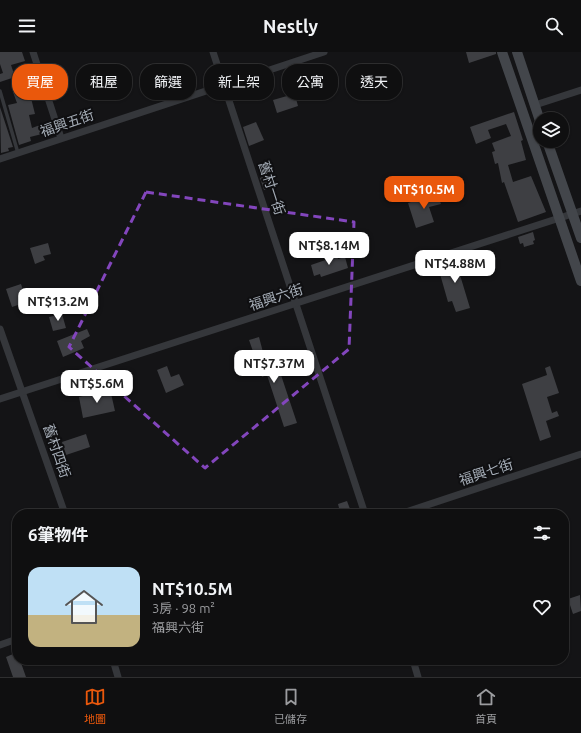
<!DOCTYPE html>
<html lang="zh-TW">
<head>
<meta charset="utf-8">
<style>
	:root { --surface:#0f0f10; --page:#181819; --text:#f1f3f6; --muted:#9b9c9f; --line:#2f2f30; --accent:#ea580c }
	body { margin:0; font-family:Ubuntu,"Noto Sans TC",sans-serif; background:var(--page); color:var(--text); height:100vh; display:flex; flex-direction:column; font-size:15px; white-space:nowrap }
	* { box-sizing:border-box; margin:0 }
	p { font-size:13px; color:var(--muted) }
	.icon { flex:none; width:22px; height:22px; fill:none; stroke:currentColor; stroke-width:2; stroke-linecap:round; stroke-linejoin:round }
	.map { position:relative; flex:1; overflow:hidden }
	.details { position:absolute; left:12px; top:457px; width:557px; height:156px; display:flex; flex-direction:column; background:var(--surface); border-radius:16px; box-shadow:0 1px 3px #0004,0 0 0 1px var(--line) }
	.details>* { flex:none }
	.hud { position:absolute; left:12px; top:12px; width:557px; height:36px; display:flex; gap:8px }
	.buttons { position:absolute; left:533px; top:60px; display:grid; gap:8px }
	.buttons a { display:grid; place-items:center; width:36px; height:36px; border-radius:50%; background:var(--surface); box-shadow:0 1px 3px #0004,0 0 0 1px var(--line); font-size:20px }
	.price { position:absolute; translate:-50% -34px; padding:0 9px; border-radius:8px; background:#fff; color:#222; font-size:13px; line-height:26px; filter:drop-shadow(0 1px 2px #0008) }
	.price::after { content:''; position:absolute; left:50%; top:24px; width:12px; height:9px; margin-left:-6px; background:inherit; clip-path:polygon(0 0,100% 0,50% 100%) }
	.price.on { background:var(--accent); color:#fff }
	ul { padding:0; list-style:none }
	li { display:flex; align-items:center; gap:12px; height:100px; padding:0 16px }
	li+li { border-top:1px solid var(--line) }
	li span { display:grid; place-items:center; flex:none; width:112px; height:80px; border-radius:12px; color:#555 }
	li>.icon { margin-inline-start:auto }
	span .icon { width:48px; height:48px; fill:#fffc; stroke-width:1 }
	li b { font-size:17px }
	h2 { display:flex; justify-content:space-between; align-items:center; height:48px; padding:0 16px; font-size:17px }
	.chip { padding:0 14px; border-radius:16px; background:var(--surface); box-shadow:0 1px 3px #0004,0 0 0 1px var(--line); font-size:14px; line-height:36px }
	.chip.on { background:var(--accent); color:#fff }
	header { display:flex; justify-content:space-between; align-items:center; height:52px; padding:0 16px; background:var(--surface); font-size:18px; font-weight:600 }
	.tab-bar { display:flex; justify-content:space-around; align-items:center; height:56px; border-top:1px solid var(--line); background:var(--surface); font-size:11px; color:var(--muted) }
	.tab-bar a { display:grid; justify-items:center; gap:2px }
	.tab-bar .on { color:var(--accent) }
	.map>svg:first-child { display:block }
	.building { fill:#3e3f43 }
	.lines { fill:none; stroke-linecap:round; stroke-linejoin:round }
	.lane { stroke:#35373b; stroke-width:3.5 }
	.street { stroke:#35373b; stroke-width:7 }
	.secondary { stroke:#43464b; stroke-width:10 }
	.marked { fill:none; stroke:#8346bd; stroke-width:3; stroke-dasharray:8 5; stroke-linejoin:round }
	.labels { text-anchor:middle; stroke-width:4; stroke-linejoin:round; paint-order:stroke }
	.street-label { font-size:14px; fill:#a5adb7; stroke:#0f0f11 }
</style>
</head>
<body>
<header><svg class="icon" aria-label="menu" viewBox="0 0 24 24"><path d="M4 6h16M4 12h16M4 18h16"/></svg>Nestly<svg class="icon" aria-label="search" viewBox="0 0 24 24"><circle cx="10" cy="10" r="6"/><path d="M15 15l6 6"/></svg></header>
<div class="map">
<svg width="581" height="625" viewBox="0 0 581 625">
	<rect width="100%" height="100%" fill="#141416"/>
	<g class="building">
		<path d="M 0,0 L 22,0 L 25,9 L 11,13 L 15,25 L 0,30 L 0,22 L 3,21 L 0,12 Z"/>
		<path d="M 466,0 L 496,0 L 496,2 L 469,11 Z"/>
		<path d="M 263,29 L 265,44 L 259,45 L 256,31 Z"/>
		<path d="M 20,38 L 21,45 L 30,42 L 35,62 L 29,63 L 32,76 L 40,73 L 42,82 L 30,85 L 31,89 L 19,93 L 8,53 L 17,51 L 13,40 Z"/>
		<path d="M 294,39 L 298,54 L 277,61 L 273,48 L 287,44 L 286,41 Z"/>
		<path d="M 0,55 L 13,95 L 8,96 L 9,99 L 1,101 Z"/>
		<path d="M 514,60 L 523,88 L 521,89 L 526,108 L 508,113 L 513,130 L 531,124 L 546,160 L 518,170 L 504,130 L 502,131 L 498,111 L 495,112 L 492,100 L 495,99 L 492,91 L 511,84 L 506,72 L 488,78 L 491,86 L 476,92 L 470,75 Z"/>
		<path d="M 256,70 L 264,88 L 249,94 L 243,75 Z"/>
		<path d="M 271,122 L 275,135 L 264,138 L 260,126 Z"/>
		<path d="M 437,141 L 441,152 L 429,155 L 434,170 L 416,176 L 408,151 Z"/>
		<path d="M 533,180 L 535,188 L 533,189 L 534,192 L 524,195 L 523,191 L 520,192 L 518,185 Z"/>
		<path d="M 48,191 L 51,202 L 43,204 L 45,208 L 35,212 L 30,196 Z"/>
		<path d="M 337,204 L 338,207 L 345,205 L 348,216 L 321,225 L 320,222 L 314,224 L 311,213 Z"/>
		<path d="M 467,207 L 471,219 L 460,223 L 470,256 L 456,260 L 452,249 L 448,250 L 438,215 Z"/>
		<path d="M 21,232 L 27,250 L 12,255 L 6,237 Z"/>
		<path d="M 62,262 L 66,276 L 53,279 L 49,265 Z"/>
		<path d="M 87,277 L 90,284 L 81,289 L 84,296 L 63,305 L 57,289 Z"/>
		<path d="M 259,285 L 264,304 L 266,304 L 273,322 L 280,320 L 297,371 L 284,375 L 267,323 L 262,325 L 249,288 Z"/>
		<path d="M 167,314 L 171,325 L 179,322 L 184,333 L 166,341 L 157,318 Z"/>
		<path d="M 550,314 L 559,341 L 547,345 L 552,361 L 557,359 L 559,364 L 546,369 L 551,385 L 540,389 L 522,332 L 547,323 L 545,316 Z"/>
		<path d="M 110,337 L 115,359 L 83,366 L 79,345 Z"/>
		<path d="M 86,382 L 90,395 L 60,405 L 58,399 L 64,397 L 62,390 Z"/>
		<path d="M 347,449 L 350,457 L 340,460 L 338,452 Z"/>
		<path d="M 580,543 L 581,559 L 573,562 L 568,547 Z"/>
		<path d="M 13,602 L 15,608 L 20,608 L 26,625 L 13,625 L 6,605 Z"/>
	</g>
	<g class="lines">
		<path class="lane" d="M 0,39 L 18,101"/>
		<g class="street">
			<path d="M 33,0 L 61,86"/>
			<path d="M 213,0 L 365,462"/>
			<path d="M 535,53 L 581,38"/>
			<path d="M 0,107 L 324,0"/>
			<path d="M 0,277 L 65,462"/>
			<path d="M 0,347 L 581,159"/>
			<path d="M 400,462 L 581,402"/>
			<path d="M 0,593 L 17,587"/>
			<path d="M 113,608 L 118,625"/>
			<path d="M 413,608 L 418,625"/>
		</g>
		<g class="secondary">
			<path d="M 502,0 L 581,229"/>
			<path d="M 517,0 L 540,69"/>
			<path d="M 547,89 L 581,186"/>
		</g>
	</g>
	<path class="marked" d="M 146,140 L 354,170 L 349,297 L 205,416 L 69,295 Z"/>
	<g class="labels">
		<g class="street-label">
			<text transform="translate(67 71) rotate(-19)" y="5">福興五街</text>
			<text transform="translate(272 136) rotate(72)" y="5">舊村一街</text>
			<text transform="translate(276 245) rotate(-18)" y="5">福興六街</text>
			<text transform="translate(57 399) rotate(71)" y="5">舊村四街</text>
			<text transform="translate(486 420) rotate(-18)" y="5">福興七街</text>
		</g>
	</g>
</svg>
<div class="buttons">
<a><svg class="icon" aria-label="layers" viewBox="0 0 24 24"><path d="M12 4l9 5-9 5-9-5zM3 14l9 5 9-5"/></svg></a>
</div>
<b class="price on" style="left:424px;top:158px">NT$10.5M</b>
<b class="price" style="left:329px;top:214px">NT$8.14M</b>
<b class="price" style="left:455px;top:232px">NT$4.88M</b>
<b class="price" style="left:58px;top:270px">NT$13.2M</b>
<b class="price" style="left:274px;top:332px">NT$7.37M</b>
<b class="price" style="left:97px;top:352px">NT$5.6M</b>
<div class="hud">
<a class="chip on">買屋</a>
<a class="chip">租屋</a>
<a class="chip">篩選</a>
<a class="chip">新上架</a>
<a class="chip">公寓</a>
<a class="chip">透天</a>
</div>
<section class="details">
<h2>6筆物件<svg class="icon" aria-label="filters" viewBox="0 0 24 24"><path d="M4 7h16M4 17h16"/><circle cx="9" cy="7" r="2"/><circle cx="15" cy="17" r="2"/></svg></h2>
<ul>
<li><span style="background:linear-gradient(#bfe0f5 60%,#c2b280 0)"><svg class="icon" aria-label="home" viewBox="0 0 24 24"><path d="M3 11l9-7 9 7M6 9v11h12V9"/></svg></span><div><b>NT$10.5M</b><p>3房 · 98 m²</p><p>福興六街</p></div><svg class="icon" aria-label="heart" viewBox="0 0 24 24"><path d="M12 20l-8-8c-3-5 5-10 8-4 3-6 11-1 8 4z"/></svg></li>
</ul>
</section>
</div>
<nav class="tab-bar">
<a class="on"><svg class="icon" aria-label="map" viewBox="0 0 24 24"><path d="M3 6l6-2 6 2 6-2v14l-6 2-6-2-6 2zM9 4v14M15 6v14"/></svg>地圖</a>
<a><svg class="icon" aria-label="saved" viewBox="0 0 24 24"><path d="M7 4h10v16l-5-4-5 4z"/></svg>已儲存</a>
<a><svg class="icon" aria-label="home" viewBox="0 0 24 24"><path d="M3 11l9-7 9 7M6 9v11h12V9"/></svg>首頁</a>
</nav>
</body>
</html>
